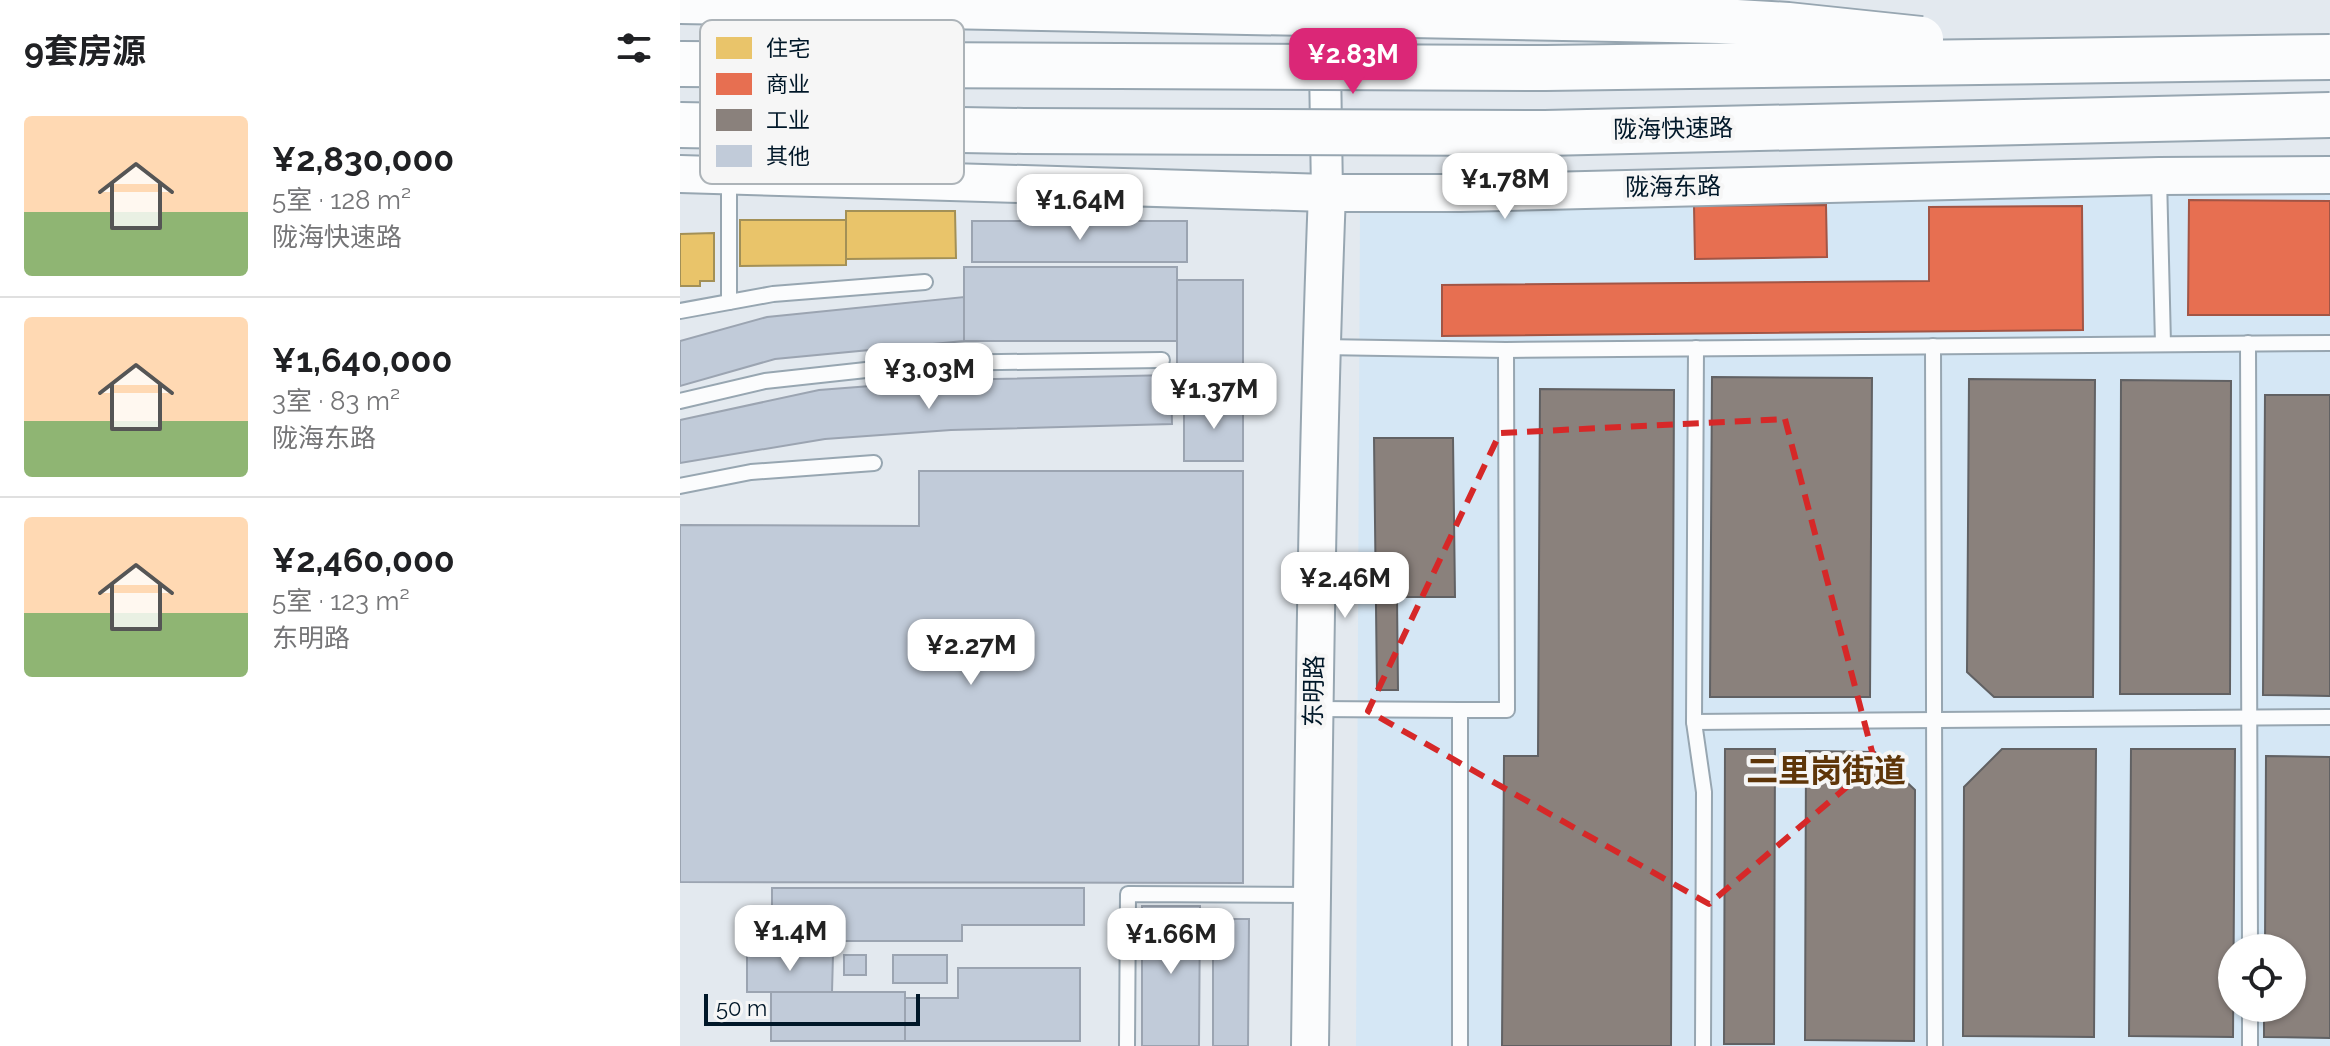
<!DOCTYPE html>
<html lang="zh">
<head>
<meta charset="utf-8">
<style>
	:root { --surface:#fff; --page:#f6f6f6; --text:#202124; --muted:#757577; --line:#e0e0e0; --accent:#db2777 }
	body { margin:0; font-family:Raleway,"Noto Sans SC",sans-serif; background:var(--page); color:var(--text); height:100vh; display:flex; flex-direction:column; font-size:30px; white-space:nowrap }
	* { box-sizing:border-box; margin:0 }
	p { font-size:26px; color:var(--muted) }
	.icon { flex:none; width:44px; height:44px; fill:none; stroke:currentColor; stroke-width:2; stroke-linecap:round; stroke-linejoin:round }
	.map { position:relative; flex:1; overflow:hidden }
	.panel { display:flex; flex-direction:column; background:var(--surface); width:680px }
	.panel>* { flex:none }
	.fabs { position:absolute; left:1538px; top:934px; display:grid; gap:16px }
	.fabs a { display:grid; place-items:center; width:88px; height:88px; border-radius:50%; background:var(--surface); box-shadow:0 2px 6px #0004; font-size:40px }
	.scale { position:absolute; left:24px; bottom:20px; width:216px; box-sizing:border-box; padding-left:8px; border:4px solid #001728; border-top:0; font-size:22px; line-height:28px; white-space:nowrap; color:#001728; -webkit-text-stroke:6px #f6f6f6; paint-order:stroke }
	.price { position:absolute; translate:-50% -68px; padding:0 18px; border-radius:16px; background:#fff; color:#222; font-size:26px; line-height:52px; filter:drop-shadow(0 2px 4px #0008) }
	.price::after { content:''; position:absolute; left:50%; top:48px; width:24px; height:18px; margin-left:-12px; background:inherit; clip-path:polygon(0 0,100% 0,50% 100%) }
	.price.current { background:var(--accent); color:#fff }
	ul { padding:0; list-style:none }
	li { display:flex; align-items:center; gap:24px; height:200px; padding:0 24px }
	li+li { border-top:2px solid var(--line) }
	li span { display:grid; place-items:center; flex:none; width:224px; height:160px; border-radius:8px; color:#555 }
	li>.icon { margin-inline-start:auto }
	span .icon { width:96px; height:96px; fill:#fffc; stroke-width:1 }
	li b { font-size:34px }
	h2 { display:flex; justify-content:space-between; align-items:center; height:96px; padding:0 24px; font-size:34px }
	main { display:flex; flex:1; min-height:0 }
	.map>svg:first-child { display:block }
	.built { fill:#d5e7f5; fill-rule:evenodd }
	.homes { fill:#e9c46a; stroke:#a39056; stroke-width:2 }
	.shops { fill:#e76f51; stroke:#a25545; stroke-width:2 }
	.industry { fill:#8a817c; stroke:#616163; stroke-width:2 }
	.building { fill:#c1cbd9; stroke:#9ba4b1; stroke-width:2 }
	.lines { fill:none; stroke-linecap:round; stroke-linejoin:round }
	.service-casing { stroke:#97a6b1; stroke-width:18 }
	.minor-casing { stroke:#97a6b1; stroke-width:34 }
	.tertiary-casing { stroke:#97a6b1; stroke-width:40 }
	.service { stroke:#fbfcfd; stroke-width:14 }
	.minor { stroke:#fbfcfd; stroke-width:30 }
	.tertiary { stroke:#fbfcfd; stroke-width:36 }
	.trunk-bridge-casing { stroke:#97a6b1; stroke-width:48; stroke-linecap:butt }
	.trunk-bridge { stroke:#fbfcfd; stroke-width:44 }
	.marked { fill:none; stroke:#d62828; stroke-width:6; stroke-dasharray:16 10; stroke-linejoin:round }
	.labels { text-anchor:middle; stroke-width:8; stroke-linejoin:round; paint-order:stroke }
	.street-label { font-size:24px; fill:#001728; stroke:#f6f6f6 }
	.district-label { font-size:32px; font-weight:bold; fill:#5e3508; stroke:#f6f6f6 }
	.key { fill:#f6f6f6; stroke:#acb3b8; stroke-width:2 }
	.key-label { font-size:22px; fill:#001728 }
</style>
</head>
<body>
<main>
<section class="panel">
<h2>9套房源<svg class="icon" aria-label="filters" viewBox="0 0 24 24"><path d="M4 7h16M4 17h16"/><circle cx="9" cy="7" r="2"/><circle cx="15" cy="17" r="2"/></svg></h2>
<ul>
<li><span style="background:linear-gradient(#ffd9b3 60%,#8fb573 0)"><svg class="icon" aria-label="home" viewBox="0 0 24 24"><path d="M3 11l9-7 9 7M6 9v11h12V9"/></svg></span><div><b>¥2,830,000</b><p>5室 · 128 m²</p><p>陇海快速路</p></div></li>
<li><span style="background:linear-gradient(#ffd9b3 65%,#8fb573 0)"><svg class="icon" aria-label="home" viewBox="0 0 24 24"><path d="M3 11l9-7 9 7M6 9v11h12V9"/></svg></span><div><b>¥1,640,000</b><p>3室 · 83 m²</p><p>陇海东路</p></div></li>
<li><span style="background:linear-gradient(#ffd9b3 60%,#8fb573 0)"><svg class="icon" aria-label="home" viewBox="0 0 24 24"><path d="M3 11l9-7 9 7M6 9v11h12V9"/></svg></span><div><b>¥2,460,000</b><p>5室 · 123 m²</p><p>东明路</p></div></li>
</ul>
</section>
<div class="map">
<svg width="1650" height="1046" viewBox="0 0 1650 1046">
	<rect width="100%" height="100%" fill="#e3e9ef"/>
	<path class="built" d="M 1650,187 L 1650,1046 L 676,1046 L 680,209 ZM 1552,948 L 1612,948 L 1612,1008 L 1552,1008 Z"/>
	<g class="homes">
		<path d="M 166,211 L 275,211 L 276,258 L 166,259 Z"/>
		<path d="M 60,220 L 166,220 L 166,265 L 60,266 Z"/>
		<path d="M 34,233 L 34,281 L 20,281 L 20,286 L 0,286 L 0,234 Z"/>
	</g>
	<g class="shops">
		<path d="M 1509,200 L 1650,201 L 1650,315 L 1508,315 Z"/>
		<path d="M 1146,205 L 1147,257 L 1015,259 L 1014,206 Z"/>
		<path d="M 1402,206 L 1403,330 L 762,336 L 762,285 L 1249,281 L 1249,207 Z"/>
	</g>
	<g class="industry">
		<path d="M 1032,377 L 1192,378 L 1190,697 L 1030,697 Z"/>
		<path d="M 1289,379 L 1415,380 L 1413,697 L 1314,697 L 1287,672 Z"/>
		<path d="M 1441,380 L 1551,381 L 1550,694 L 1440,694 Z"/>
		<path d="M 860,389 L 994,390 L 991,1046 L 822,1046 L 824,756 L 858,756 Z"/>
		<path d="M 1585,395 L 1650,395 L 1650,696 L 1583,695 Z"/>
		<path d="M 694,438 L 773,438 L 775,597 L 717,597 L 718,690 L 697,690 Z"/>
		<path d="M 1045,749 L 1095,749 L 1094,1044 L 1044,1044 Z"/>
		<path d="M 1322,749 L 1416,749 L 1414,1037 L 1283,1036 L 1284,787 Z"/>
		<path d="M 1451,749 L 1555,749 L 1553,1037 L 1449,1036 Z"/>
		<path d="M 1126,751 L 1195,752 L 1235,790 L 1234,1041 L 1125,1040 Z"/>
		<path d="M 1586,756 L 1650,757 L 1650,1038 L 1584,1037 L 1584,1008 L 1612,1008 L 1612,948 L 1585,948 Z"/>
	</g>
	<g class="building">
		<rect x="292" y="221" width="215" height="41"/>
		<rect x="284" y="267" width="213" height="74"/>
		<rect x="497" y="280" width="66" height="121"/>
		<path d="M 284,297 L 284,341 L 95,359 L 0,386 L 0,341 L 87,317 Z"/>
		<path d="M 491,375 L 492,424 L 271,430 L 145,439 L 0,463 L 0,420 L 139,390 L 268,380 Z"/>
		<rect x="504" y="401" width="59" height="60"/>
		<path d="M 239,471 L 563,471 L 563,883 L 0,882 L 0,525 L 239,526 Z"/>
		<path d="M 92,888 L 404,888 L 404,925 L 282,925 L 282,941 L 92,941 Z"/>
		<path d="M 462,906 L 520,906 L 519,1046 L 462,1046 Z"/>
		<path d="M 533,919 L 569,919 L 568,1046 L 533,1046 Z"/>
		<path d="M 67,955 L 153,955 L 152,992 L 67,992 Z"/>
		<rect x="164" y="955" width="22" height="20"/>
		<rect x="213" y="955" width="54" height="28"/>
		<path d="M 278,968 L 400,968 L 400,1041 L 225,1041 L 225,998 L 278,998 Z"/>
		<rect x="91" y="992" width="134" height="49"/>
	</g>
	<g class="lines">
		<defs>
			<g id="service">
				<path d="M 49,176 L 49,302"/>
				<path d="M 1479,177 L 1483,344"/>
				<path d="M 0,311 L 93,294 L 245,282"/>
				<path d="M 1568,343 L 1570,948"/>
				<path d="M 1253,346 L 1255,1046"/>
				<path d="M 642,347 L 826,350 L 1650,343"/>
				<path d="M 1016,348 L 1014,722 L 1024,792 L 1023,1046"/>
				<path d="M 0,401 L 85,381 L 250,363 L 482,360"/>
				<path d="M 0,486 L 71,472 L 194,463"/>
				<path d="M 636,709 L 780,710"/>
				<path d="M 1014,722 L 1650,717"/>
				<path d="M 1570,1008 L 1570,1046"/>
				<path d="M 447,1046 L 448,894 L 632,895"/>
				<path d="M 780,1046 L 780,710 L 827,710 L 826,350"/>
			</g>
			<path id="minor" d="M 644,0 L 647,193"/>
			<g id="tertiary">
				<path d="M 0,174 L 647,193 L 780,193 L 1479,176 L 1650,175"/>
				<path d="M 630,1046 C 634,762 636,477 647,193"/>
			</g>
		</defs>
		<use href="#service" class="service-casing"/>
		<use href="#minor" class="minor-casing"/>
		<use href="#tertiary" class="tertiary-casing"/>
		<use href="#service" class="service"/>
		<use href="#minor" class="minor"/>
		<use href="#tertiary" class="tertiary"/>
		<defs>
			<g id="trunk-bridge">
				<path d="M 0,1 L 1040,21 L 1108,25 L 1241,39"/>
				<path d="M 0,64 L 866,68 L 1650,57"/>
				<path d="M 0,125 L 344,131 L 865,133 L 1650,115"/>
			</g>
		</defs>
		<use href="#trunk-bridge" class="trunk-bridge-casing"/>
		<use href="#trunk-bridge" class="trunk-bridge"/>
	</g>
	<path class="marked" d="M 1105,419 L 1195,763 L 1029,904 L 688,711 L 820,433 Z"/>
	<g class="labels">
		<g class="street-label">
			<text transform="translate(993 129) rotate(-1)" y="8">陇海快速路</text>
			<text transform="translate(993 187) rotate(-1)" y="8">陇海东路</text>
			<text transform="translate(634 691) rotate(-89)" y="8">东明路</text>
		</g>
		<g class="district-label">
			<text x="1146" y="782">二里岗街道</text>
		</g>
	</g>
	<rect x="20" y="20" width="264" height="164" rx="12" class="key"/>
	<rect x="36" y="37" width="36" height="22" fill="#e9c46a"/>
	<rect x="36" y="73" width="36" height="22" fill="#e76f51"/>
	<rect x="36" y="109" width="36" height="22" fill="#8a817c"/>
	<rect x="36" y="145" width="36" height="22" fill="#c1cbd9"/>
	<g class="key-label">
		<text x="86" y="56">住宅</text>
		<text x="86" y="92">商业</text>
		<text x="86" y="128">工业</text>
		<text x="86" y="164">其他</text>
	</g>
</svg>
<div class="fabs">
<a><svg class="icon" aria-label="locate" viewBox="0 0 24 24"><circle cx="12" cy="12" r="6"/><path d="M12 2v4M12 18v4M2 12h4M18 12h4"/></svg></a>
</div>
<div class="scale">50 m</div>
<b class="price current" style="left:673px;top:96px">¥2.83M</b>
<b class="price" style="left:825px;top:221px">¥1.78M</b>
<b class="price" style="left:400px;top:242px">¥1.64M</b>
<b class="price" style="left:249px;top:411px">¥3.03M</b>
<b class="price" style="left:534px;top:431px">¥1.37M</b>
<b class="price" style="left:665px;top:620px">¥2.46M</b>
<b class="price" style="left:291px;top:687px">¥2.27M</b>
<b class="price" style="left:110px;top:973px">¥1.4M</b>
<b class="price" style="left:491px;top:976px">¥1.66M</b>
</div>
</main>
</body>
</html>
